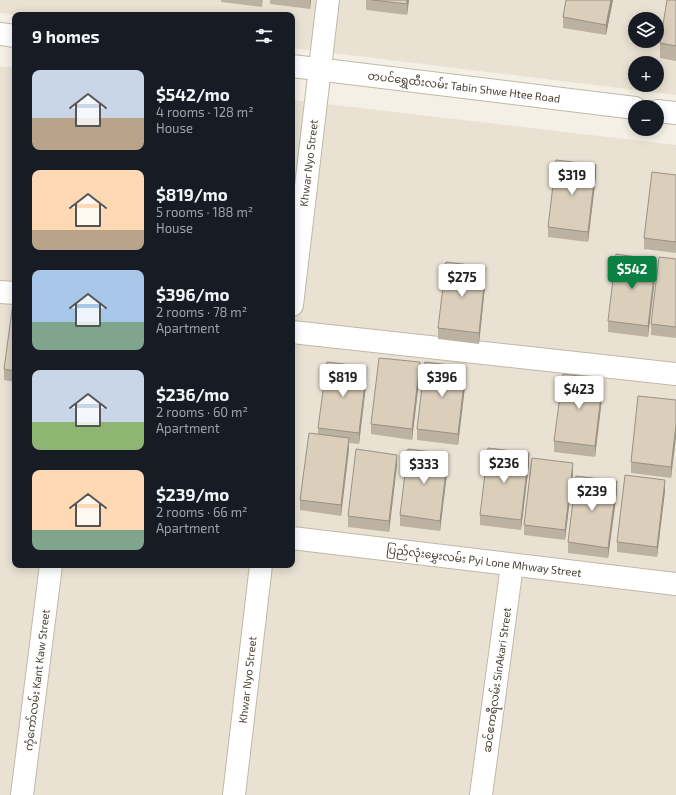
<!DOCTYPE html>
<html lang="en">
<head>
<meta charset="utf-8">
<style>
	:root { --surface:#171b24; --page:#242831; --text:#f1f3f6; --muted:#9ea1a6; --accent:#0b8043 }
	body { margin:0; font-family:"Exo 2","Noto Sans Myanmar",sans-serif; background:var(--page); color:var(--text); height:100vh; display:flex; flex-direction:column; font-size:15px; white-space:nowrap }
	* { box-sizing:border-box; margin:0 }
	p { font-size:13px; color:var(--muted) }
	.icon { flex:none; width:22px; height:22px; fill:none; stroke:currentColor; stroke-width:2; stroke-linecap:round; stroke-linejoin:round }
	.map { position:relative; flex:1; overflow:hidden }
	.details { position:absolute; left:12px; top:12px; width:283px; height:556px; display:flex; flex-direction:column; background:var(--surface); border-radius:8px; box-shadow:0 2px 10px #0003 }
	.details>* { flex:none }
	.tools { position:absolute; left:628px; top:12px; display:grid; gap:8px }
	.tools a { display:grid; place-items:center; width:36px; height:36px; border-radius:50%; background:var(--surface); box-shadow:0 2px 10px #0003; font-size:20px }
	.price { position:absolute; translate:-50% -34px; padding:0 9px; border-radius:4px; background:#fff; color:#222; font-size:13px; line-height:26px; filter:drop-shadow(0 1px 2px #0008) }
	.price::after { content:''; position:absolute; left:50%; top:24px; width:12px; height:9px; margin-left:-6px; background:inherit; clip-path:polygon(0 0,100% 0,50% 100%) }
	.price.on { background:var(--accent); color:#fff }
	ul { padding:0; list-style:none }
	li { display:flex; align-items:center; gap:12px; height:100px; padding:0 20px }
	li span { display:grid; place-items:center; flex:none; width:112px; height:80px; border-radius:8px; color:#555 }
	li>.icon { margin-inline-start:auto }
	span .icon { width:48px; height:48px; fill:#fffc; stroke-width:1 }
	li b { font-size:17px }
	h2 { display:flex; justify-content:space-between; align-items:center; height:48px; padding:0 20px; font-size:17px }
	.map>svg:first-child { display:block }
	.residential { fill:#e9e2d3; fill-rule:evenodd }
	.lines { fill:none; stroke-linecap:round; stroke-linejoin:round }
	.minor-casing { stroke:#c1b8a7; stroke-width:24 }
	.tertiary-casing { stroke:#c1b8a7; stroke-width:24 }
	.minor { stroke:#fff; stroke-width:22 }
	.tertiary { stroke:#fff; stroke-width:22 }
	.wall { fill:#bcb2a2 }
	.shaded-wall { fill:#999184 }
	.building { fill:#dbcfbc; stroke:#999184 }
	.labels { text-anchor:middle; stroke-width:3; stroke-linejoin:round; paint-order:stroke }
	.street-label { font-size:11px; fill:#484034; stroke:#fff }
</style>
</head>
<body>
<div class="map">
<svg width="676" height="795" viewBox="0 0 676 795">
	<rect width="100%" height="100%" fill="#f5f0e5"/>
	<g class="residential">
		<path d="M 0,0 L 676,0 L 676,95 L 292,48 L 292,15 L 15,15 L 0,13 ZM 635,19 L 657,19 L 657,41 L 635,41 ZM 635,63 L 657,63 L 657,85 L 635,85 Z"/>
		<path d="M 0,66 L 15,68 L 15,565 L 292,565 L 292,100 L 676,145 L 676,795 L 0,795 Z"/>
	</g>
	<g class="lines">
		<defs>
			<g id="minor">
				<path d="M 0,292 L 15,293"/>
				<path id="s1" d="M 292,305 L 328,0"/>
				<path d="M 292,332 L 676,374"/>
				<path d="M 292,538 L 676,584"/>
				<path d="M 22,795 L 51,565"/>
				<path id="s2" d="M 234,795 L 261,565"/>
				<path d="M 481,795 L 512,565"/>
			</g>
			<g id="tertiary">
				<path d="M 0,34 L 15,36"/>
				<path d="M 292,66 L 635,108"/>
				<path d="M 657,111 L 676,113"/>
			</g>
		</defs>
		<use href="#minor" class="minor-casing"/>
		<use href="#tertiary" class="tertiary-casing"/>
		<use href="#minor" class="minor"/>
		<use href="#tertiary" class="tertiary"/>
	</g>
	<g class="wall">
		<path d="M 221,0 L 263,0 L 262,7 L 221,2 Z"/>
		<path d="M 270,0 L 311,0 L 310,9 L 270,4 Z"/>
		<path d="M 366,0 L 409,0 L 407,15 L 366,10 Z"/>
		<path d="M 566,0 L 613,0 L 606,35 L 563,28 L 563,17 Z"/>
		<path d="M 676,0 L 676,61 L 660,58 L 660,43 Z"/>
		<path d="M 676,175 L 676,253 L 644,249 L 644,238 Z"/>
		<path d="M 596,176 L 588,242 L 548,237 L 548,227 Z"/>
		<path d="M 676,259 L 676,338 L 651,335 L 651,324 Z"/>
		<path d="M 656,270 L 648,337 L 608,332 L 608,321 Z"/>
		<path d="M 486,277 L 479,344 L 438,339 L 438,328 Z"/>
		<path d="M 15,303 L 15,382 L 4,380 L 4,369 Z"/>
		<path d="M 420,373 L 412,440 L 371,434 L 371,424 Z"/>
		<path d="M 367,377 L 359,444 L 349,443 L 349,449 L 341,516 L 300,510 L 300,500 L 318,434 L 318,428 Z"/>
		<path d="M 466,378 L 458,445 L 417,440 L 417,429 Z"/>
		<path d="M 603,390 L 595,457 L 554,452 L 554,441 Z"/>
		<path d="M 676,400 L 676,436 L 671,478 L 631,473 L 631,462 Z"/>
		<path d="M 529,464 L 521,530 L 480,525 L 480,515 Z"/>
		<path d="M 397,465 L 389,532 L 348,527 L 348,516 Z"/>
		<path d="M 448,465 L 440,531 L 400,526 L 400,515 Z"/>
		<path d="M 573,474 L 565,540 L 524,535 L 524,525 Z"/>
		<path d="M 665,491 L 657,557 L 617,552 L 617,542 Z"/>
		<path d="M 617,492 L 608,558 L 568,553 L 568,542 Z"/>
	</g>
	<g class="shaded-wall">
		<path d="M 310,0 L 311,0 L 310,9 Z"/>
		<path d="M 407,0 L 409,0 L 407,15 Z"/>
		<path d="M 611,0 L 613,0 L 606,35 L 606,25 Z"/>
		<path d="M 596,165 L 596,176 L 588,242 L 588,232 Z"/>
		<path d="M 656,260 L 656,270 L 648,337 L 648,326 Z"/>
		<path d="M 486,267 L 486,277 L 479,344 L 479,333 Z"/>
		<path d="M 420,362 L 420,373 L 412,440 L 412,429 Z"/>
		<path d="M 367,367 L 367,377 L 359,444 L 359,433 Z"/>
		<path d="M 466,367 L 466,378 L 458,445 L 458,434 Z"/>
		<path d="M 603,379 L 603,390 L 595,457 L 595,446 Z"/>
		<path d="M 676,425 L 676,436 L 671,478 L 671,467 Z"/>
		<path d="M 349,438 L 349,449 L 341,516 L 341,505 Z"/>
		<path d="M 529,453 L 529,464 L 521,530 L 521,520 Z"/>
		<path d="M 448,454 L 448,465 L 440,531 L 440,521 Z"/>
		<path d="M 397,455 L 397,465 L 389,532 L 389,521 Z"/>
		<path d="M 573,463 L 573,474 L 565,540 L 565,530 Z"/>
		<path d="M 665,480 L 665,491 L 657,557 L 657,547 Z"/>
		<path d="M 617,481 L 617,492 L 608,558 L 608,548 Z"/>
	</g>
	<g class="building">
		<path d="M 372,0 L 407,0 L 407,4 Z"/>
		<path d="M 566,0 L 611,0 L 606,25 L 563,17 Z"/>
		<path d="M 667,0 L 676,0 L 676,46 L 660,43 Z"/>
		<path d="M 556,160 L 596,165 L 588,232 L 548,227 Z"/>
		<path d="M 652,172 L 676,175 L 676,242 L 644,238 Z"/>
		<path d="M 616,254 L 656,260 L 648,326 L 608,321 Z"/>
		<path d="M 659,257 L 676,259 L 676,327 L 651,324 Z"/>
		<path d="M 446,262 L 486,267 L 479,333 L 438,328 Z"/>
		<path d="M 13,303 L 15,303 L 15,371 L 4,369 Z"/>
		<path d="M 379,358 L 420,362 L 412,429 L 371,424 Z"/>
		<path d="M 327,362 L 367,367 L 359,433 L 318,428 Z"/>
		<path d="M 425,362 L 466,367 L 458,434 L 417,429 Z"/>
		<path d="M 563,374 L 603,379 L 595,446 L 554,441 Z"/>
		<path d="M 638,396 L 676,400 L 676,425 L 671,467 L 631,462 Z"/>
		<path d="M 309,433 L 349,438 L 341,505 L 300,500 Z"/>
		<path d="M 488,448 L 529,453 L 521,520 L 480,515 Z"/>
		<path d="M 356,449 L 397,455 L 389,521 L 348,516 Z"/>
		<path d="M 408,449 L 448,454 L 440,521 L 400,515 Z"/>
		<path d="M 532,458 L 573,463 L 565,530 L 524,525 Z"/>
		<path d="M 625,475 L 665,480 L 657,547 L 617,542 Z"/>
		<path d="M 576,476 L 617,481 L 608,548 L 568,542 Z"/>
	</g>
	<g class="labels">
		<g class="street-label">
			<text transform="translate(464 87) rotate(7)" y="4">တပင်ရွှေထီးလမ်း Tabin Shwe Htee Road</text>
			<text dy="4" stroke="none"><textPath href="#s1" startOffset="143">Khwar Nyo Street</textPath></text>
			<text transform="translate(484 561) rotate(7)" y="4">ပြည်လုံးမွှေးလမ်း Pyi Lone Mhway Street</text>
			<text transform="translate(37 680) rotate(-83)" y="4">ကံ့ကော်လမ်း Kant Kaw Street</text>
			<text dy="4" stroke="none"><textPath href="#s2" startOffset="116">Khwar Nyo Street</textPath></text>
			<text transform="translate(497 680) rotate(-82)" y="4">ဆင်ဧကရီလမ်း SinAkari Street</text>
		</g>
	</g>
</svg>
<div class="tools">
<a><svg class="icon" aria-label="layers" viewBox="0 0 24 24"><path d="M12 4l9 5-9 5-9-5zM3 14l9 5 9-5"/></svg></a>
<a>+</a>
<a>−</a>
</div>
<b class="price" style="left:572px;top:196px">$319</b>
<b class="price on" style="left:632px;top:290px">$542</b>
<b class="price" style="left:462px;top:298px">$275</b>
<b class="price" style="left:343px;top:398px">$819</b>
<b class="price" style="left:442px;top:398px">$396</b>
<b class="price" style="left:579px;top:410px">$423</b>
<b class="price" style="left:504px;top:484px">$236</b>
<b class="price" style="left:424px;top:485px">$333</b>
<b class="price" style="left:592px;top:512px">$239</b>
<section class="details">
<h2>9 homes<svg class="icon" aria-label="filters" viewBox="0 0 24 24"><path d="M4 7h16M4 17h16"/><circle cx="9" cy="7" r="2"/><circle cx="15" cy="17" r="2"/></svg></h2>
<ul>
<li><span style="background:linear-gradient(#c9d6e8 60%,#b9a48a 0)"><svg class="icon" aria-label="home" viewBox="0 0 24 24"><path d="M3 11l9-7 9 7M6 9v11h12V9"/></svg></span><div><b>$542/mo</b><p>4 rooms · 128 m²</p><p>House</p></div></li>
<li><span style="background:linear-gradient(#ffd9b3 75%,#b9a48a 0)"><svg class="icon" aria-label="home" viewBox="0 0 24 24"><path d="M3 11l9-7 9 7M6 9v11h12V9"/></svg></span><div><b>$819/mo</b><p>5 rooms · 188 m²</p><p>House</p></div></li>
<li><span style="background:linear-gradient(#a9c7e8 65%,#7fa58c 0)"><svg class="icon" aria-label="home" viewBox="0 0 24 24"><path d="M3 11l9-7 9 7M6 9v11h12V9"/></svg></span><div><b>$396/mo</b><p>2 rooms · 78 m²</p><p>Apartment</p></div></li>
<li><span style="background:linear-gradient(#c9d6e8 65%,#8fb573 0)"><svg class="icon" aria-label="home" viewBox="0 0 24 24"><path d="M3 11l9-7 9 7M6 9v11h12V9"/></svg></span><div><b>$236/mo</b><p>2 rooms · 60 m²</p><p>Apartment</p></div></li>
<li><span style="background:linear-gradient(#ffd9b3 75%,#7fa58c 0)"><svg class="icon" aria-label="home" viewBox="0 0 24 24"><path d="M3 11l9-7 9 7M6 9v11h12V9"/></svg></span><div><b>$239/mo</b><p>2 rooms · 66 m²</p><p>Apartment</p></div></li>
</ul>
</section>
</div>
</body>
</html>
